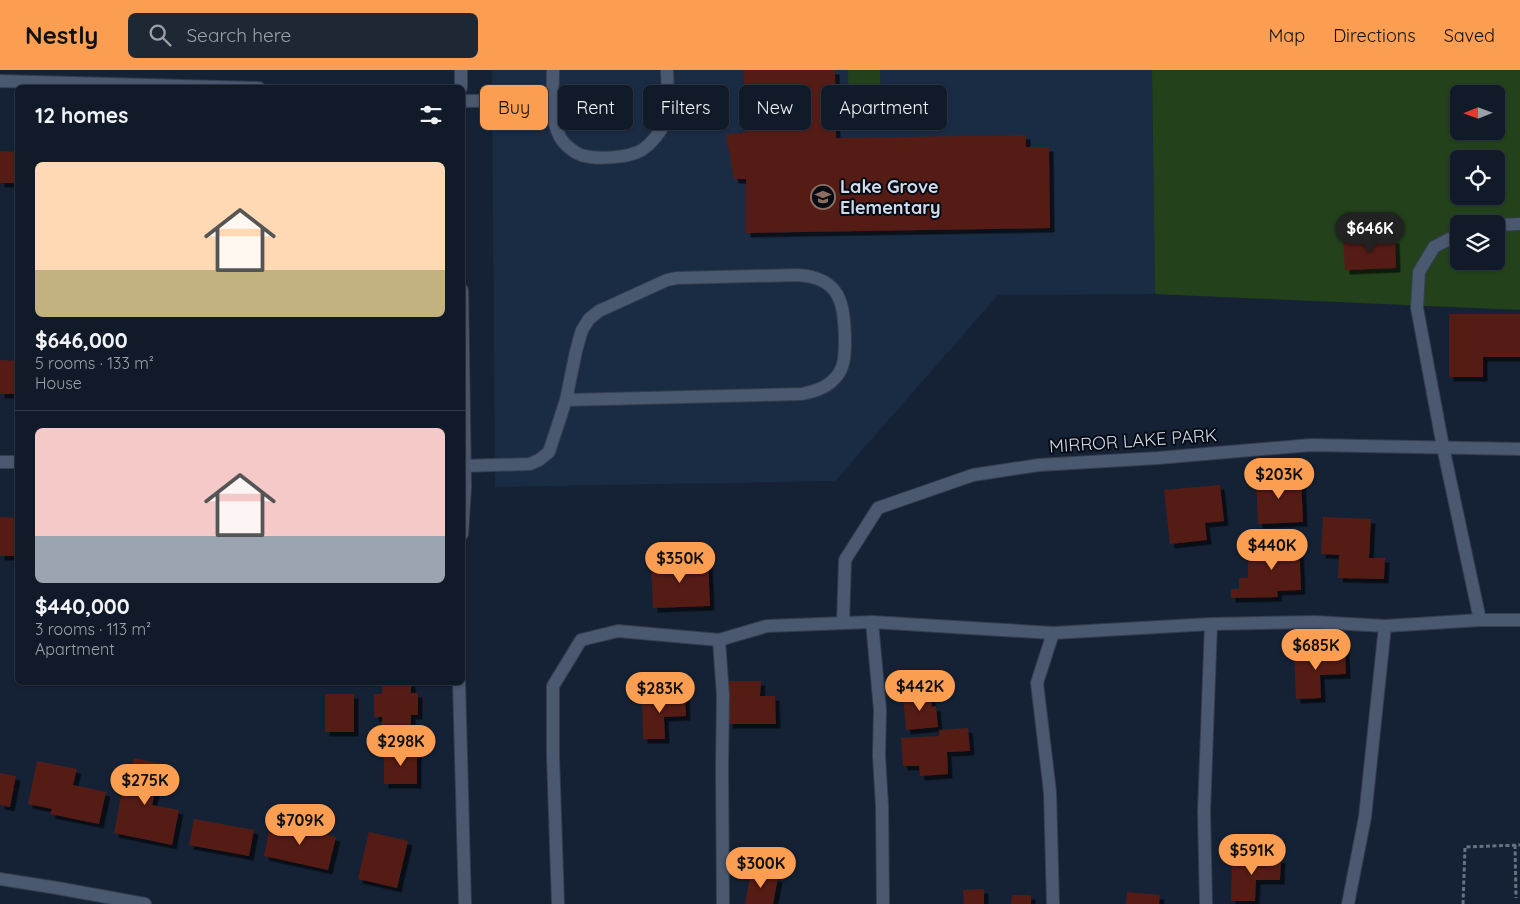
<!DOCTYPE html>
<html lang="en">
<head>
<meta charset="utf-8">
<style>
	:root { --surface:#101a28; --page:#1e2734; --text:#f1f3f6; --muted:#9ca1a8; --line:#303845; --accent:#fb9e51 }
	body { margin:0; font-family:Quicksand,sans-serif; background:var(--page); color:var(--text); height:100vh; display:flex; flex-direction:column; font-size:19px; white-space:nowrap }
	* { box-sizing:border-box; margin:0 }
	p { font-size:16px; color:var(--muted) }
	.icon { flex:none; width:28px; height:28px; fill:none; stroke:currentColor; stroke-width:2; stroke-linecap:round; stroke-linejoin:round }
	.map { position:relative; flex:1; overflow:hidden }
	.side { position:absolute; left:15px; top:15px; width:450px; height:600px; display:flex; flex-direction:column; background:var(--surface); border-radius:8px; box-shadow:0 1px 4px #0004,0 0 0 1px var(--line) }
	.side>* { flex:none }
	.guide { position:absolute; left:480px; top:15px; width:475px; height:45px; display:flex; gap:10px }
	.needle { width:32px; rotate:269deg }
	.tools { position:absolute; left:1450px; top:15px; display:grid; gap:10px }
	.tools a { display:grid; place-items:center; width:55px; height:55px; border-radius:8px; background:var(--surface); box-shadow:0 1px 4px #0004,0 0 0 1px var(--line); font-size:25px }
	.price { position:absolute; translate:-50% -42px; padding:0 11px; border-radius:18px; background:var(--accent); color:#111; font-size:16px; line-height:32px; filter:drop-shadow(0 1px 2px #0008) }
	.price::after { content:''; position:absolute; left:50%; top:30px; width:15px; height:11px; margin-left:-8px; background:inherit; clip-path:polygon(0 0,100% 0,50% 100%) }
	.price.active { background:#222; color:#fff }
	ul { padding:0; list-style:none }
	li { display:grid; align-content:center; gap:10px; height:265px; padding:0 20px }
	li+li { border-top:1px solid var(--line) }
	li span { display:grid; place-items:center; height:155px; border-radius:8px; color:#555 }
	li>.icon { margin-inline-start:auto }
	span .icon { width:90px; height:90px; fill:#fffc; stroke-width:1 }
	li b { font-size:21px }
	h2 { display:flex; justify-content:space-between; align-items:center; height:60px; padding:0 20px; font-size:21px }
	.tag { padding:0 18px; border-radius:8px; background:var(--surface); box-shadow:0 1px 4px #0004,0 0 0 1px var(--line); font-size:18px; line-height:45px }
	.tag.active { background:var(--accent); color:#111 }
	header { display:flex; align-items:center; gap:30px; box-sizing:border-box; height:70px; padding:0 25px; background:var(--accent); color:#111 }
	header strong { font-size:24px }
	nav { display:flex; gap:28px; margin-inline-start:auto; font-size:18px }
	.search { width:350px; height:45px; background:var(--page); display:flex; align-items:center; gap:12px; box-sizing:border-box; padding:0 18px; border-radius:8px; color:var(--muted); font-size:19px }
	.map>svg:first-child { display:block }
	.built { fill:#1a2b44 }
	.green { fill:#23421c; fill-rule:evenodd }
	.building { fill:#551c18; filter:url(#shadow) }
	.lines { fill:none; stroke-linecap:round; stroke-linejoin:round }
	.minor-casing { stroke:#343d4e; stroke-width:14 }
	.path { stroke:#667183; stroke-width:3; stroke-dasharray:4 2.5; stroke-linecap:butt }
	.minor { stroke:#4a5870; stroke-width:12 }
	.labels { text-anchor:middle; stroke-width:4; stroke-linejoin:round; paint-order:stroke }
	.poi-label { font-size:18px; font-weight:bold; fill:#d2dbe9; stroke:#060b14; text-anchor:start }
	.street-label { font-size:18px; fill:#d2dbe9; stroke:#060b14 }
</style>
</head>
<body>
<header>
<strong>Nestly</strong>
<div class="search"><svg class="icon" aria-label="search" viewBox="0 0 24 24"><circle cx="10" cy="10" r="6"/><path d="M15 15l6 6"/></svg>Search here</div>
<nav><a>Map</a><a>Directions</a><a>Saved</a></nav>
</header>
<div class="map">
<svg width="1520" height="834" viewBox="0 0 1520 834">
	<defs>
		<filter id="shadow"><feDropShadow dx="4.5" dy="4.5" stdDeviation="0" flood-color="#0009"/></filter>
	</defs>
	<rect width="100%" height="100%" fill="#152236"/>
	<path class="built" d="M 492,0 L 1152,0 L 1155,224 L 998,225 L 835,411 L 495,417 Z"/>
	<g class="green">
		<path d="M 848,0 L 880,0 L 881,41 L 849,41 Z"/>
		<path d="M 1152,0 L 1520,0 L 1520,240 L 1155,224 ZM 1459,24 L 1496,24 L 1496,61 L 1459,61 ZM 1459,89 L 1496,89 L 1496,126 L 1459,126 ZM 1459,154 L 1496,154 L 1496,191 L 1459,191 Z"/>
	</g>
	<g class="building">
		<path d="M 744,0 L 835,0 L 836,68 L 1026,65 L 1026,77 L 1049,77 L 1050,158 L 746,163 L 746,109 L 734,109 L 726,64 L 745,63 Z"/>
		<path d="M 0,81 L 18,82 L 18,113 L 0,113 Z"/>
		<path d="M 1395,169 L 1396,198 L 1345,200 L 1343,171 Z"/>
		<path d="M 1449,244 L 1520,244 L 1520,287 L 1483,287 L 1483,307 L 1449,307 Z"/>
		<path d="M 0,290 L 18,291 L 18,324 L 0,324 Z"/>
		<path d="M 1301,407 L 1303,452 L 1258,454 L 1256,408 Z"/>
		<path d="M 1220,415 L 1224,451 L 1205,453 L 1207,470 L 1170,474 L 1164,420 Z"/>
		<path d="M 0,447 L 18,448 L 18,486 L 0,486 Z"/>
		<path d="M 1323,447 L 1371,449 L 1369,488 L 1385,488 L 1384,509 L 1338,508 L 1339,485 L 1321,484 Z"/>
		<path d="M 1299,470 L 1301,520 L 1277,521 L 1278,527 L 1231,528 L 1231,519 L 1239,519 L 1239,508 L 1248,508 L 1248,492 L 1257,491 L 1256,472 Z"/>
		<path d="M 708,489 L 710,536 L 653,538 L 651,491 Z"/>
		<path d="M 1345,580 L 1346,604 L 1320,605 L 1321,628 L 1296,629 L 1294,582 Z"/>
		<path d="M 728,611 L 761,611 L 760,626 L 775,626 L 776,654 L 728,654 Z"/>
		<path d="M 382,612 L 411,612 L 411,623 L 418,623 L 418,645 L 411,645 L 411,665 L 382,666 L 382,647 L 374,647 L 374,624 L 382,624 Z"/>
		<path d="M 931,623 L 932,637 L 936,636 L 938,657 L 906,660 L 903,625 Z"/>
		<rect x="325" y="624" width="29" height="38"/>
		<path d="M 685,625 L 686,646 L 664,647 L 665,669 L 643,669 L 642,626 Z"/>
		<path d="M 968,658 L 970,681 L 947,682 L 948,704 L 920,706 L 919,696 L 903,696 L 901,668 L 939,666 L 939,660 Z"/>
		<path d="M 417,679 L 417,714 L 384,714 L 384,680 Z"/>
		<path d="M 134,688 L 162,694 L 152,735 L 179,740 L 172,775 L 114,763 L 126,701 L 131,702 Z"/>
		<path d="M 37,691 L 77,699 L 73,715 L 106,722 L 99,754 L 50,744 L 52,739 L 28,734 Z"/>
		<path d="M 0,703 L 16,706 L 10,737 L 0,735 Z"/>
		<path d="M 194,749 L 254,760 L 249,786 L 189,775 Z"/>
		<path d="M 271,752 L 336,767 L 328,800 L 264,786 Z"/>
		<path d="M 369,762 L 408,771 L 397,818 L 358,809 Z"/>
		<path d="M 1232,788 L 1281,788 L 1280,810 L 1256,810 L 1255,831 L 1231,831 Z"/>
		<path d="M 751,802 L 778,808 L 773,834 L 745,834 Z"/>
		<path d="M 984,819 L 984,834 L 964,834 L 963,820 Z"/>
		<path d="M 1127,822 L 1160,825 L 1159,834 L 1126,834 Z"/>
		<path d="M 1012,825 L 1031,825 L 1031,834 L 1011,834 Z"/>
	</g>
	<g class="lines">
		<defs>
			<g id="minor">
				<path d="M 461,0 L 461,18"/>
				<path d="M 553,0 C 553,19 550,48 559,65 C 562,73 573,82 581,85 C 596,90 628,88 642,80 C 651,74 660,63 664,54 C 671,38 667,17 667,0"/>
				<path d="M 0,11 L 259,18"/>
				<path d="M 462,31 L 554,30"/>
				<path d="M 1496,155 L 1520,154"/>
				<path d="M 1459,164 L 1434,177 L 1419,202 L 1417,238 L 1443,377 L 1480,550"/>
				<path d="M 462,220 L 465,417 L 462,464"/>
				<path d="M 0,392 L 18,392"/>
				<path d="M 462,396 L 530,394 L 539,390 L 549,382 L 566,330 L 576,281 L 582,260 L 589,249 L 599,241 L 667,210 L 677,208 L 798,205 C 841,208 844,233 845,270 C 845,283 845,297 836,307 C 827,318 815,321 802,324 L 566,330"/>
				<path d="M 872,552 L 880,640 L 879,686 L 882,735 L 883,834"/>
				<path d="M 843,553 L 845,490 L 878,438 L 973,405 L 1039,395 L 1158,388 L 1311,375 L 1520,379"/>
				<path d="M 1053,563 L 1037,613 L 1050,722 L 1053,834"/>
				<path d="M 719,570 L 723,626 L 722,697 L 723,834"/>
				<path d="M 459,612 L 465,834"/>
				<path d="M 0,809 L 57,818 L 145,834"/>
				<path d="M 558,834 L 553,686 L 553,616 L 581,570 L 618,561 L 719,570 L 767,556 L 872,552 L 1053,563 L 1211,554 L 1315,552 L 1385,556 L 1480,550 L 1520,550"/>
				<path d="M 1206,834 L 1204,742 L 1211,554"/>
				<path d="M 1348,834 L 1365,747 L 1385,556"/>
			</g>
		</defs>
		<use href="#minor" class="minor-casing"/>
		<g class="path">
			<path d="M 1515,775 L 1516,828"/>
			<path d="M 1463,834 L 1465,777 L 1520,775"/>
		</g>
		<use href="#minor" class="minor"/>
	</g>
	<defs>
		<symbol id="school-ring" viewBox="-11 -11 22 22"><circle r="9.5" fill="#060b14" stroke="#8d6e63" stroke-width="1.5"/><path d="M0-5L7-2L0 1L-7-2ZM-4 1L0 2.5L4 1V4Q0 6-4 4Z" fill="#8d6e63"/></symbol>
	</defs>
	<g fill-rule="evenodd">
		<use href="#school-ring" x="809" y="113" width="28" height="28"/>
	</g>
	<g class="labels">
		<g class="poi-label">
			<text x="840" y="123">Lake Grove<tspan x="840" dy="21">Elementary</tspan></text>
		</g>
		<g class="street-label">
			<text transform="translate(1133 371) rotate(-4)" y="6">MIRROR LAKE PARK</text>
		</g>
	</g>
</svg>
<div class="tools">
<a><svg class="needle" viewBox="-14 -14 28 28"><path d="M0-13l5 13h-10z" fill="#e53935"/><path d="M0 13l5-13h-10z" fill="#9ca1a8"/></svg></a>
<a><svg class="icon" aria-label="locate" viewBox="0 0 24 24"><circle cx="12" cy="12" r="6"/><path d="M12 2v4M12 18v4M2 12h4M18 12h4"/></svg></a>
<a><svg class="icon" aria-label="layers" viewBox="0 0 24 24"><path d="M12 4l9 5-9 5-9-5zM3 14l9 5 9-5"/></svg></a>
</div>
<b class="price active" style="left:1370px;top:184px">$646K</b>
<b class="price" style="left:1279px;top:430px">$203K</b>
<b class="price" style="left:1272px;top:501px">$440K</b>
<b class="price" style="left:680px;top:514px">$350K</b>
<b class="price" style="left:1316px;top:601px">$685K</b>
<b class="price" style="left:920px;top:642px">$442K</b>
<b class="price" style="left:660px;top:644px">$283K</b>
<b class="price" style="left:401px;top:697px">$298K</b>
<b class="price" style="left:145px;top:736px">$275K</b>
<b class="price" style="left:300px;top:776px">$709K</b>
<b class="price" style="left:1252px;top:806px">$591K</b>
<b class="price" style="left:761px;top:819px">$300K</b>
<div class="guide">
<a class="tag active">Buy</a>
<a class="tag">Rent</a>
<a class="tag">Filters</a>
<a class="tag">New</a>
<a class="tag">Apartment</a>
</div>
<section class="side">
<h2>12 homes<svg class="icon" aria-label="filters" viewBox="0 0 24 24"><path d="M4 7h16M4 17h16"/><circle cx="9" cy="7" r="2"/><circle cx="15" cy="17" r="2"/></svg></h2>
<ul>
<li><span style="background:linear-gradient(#ffd9b3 70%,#c2b280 0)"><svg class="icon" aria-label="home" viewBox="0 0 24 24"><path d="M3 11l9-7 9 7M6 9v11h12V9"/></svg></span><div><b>$646,000</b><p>5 rooms · 133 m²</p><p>House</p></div></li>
<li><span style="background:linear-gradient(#f6c9c9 70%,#9aa5b1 0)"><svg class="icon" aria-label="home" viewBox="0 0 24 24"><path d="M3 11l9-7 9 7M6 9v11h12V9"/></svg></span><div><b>$440,000</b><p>3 rooms · 113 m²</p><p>Apartment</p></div></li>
</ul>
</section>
</div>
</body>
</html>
